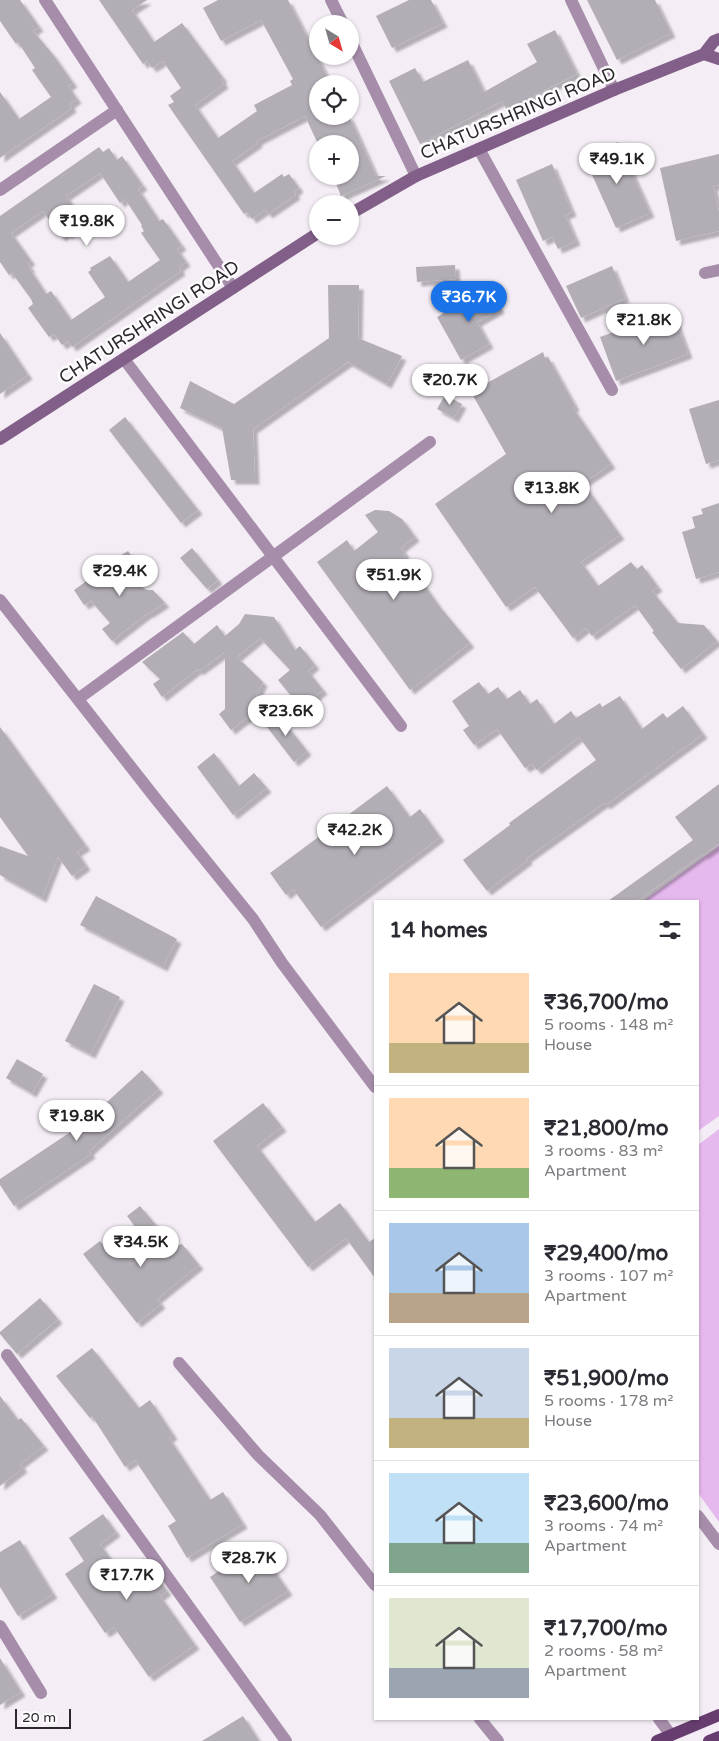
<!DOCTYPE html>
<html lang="en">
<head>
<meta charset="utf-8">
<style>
	:root { --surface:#fff; --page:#f7f7f7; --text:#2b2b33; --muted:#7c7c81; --line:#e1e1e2; --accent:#1a73e8 }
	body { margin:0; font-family:"Varela Round",sans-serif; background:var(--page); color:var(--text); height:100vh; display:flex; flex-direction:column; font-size:19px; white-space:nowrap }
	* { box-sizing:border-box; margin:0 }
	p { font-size:16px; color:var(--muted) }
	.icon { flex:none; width:28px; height:28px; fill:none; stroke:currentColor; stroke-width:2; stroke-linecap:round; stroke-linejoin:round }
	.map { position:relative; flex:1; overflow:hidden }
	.panel { position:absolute; left:374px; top:900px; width:325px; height:820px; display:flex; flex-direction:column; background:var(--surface); border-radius:0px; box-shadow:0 1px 4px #0004 }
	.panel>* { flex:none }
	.needle { width:32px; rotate:143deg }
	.buttons { position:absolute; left:309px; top:15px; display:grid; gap:10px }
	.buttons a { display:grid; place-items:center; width:50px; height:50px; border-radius:50%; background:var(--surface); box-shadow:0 1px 4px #0004; font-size:25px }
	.scale { position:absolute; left:15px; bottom:12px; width:56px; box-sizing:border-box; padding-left:5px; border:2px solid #2b282b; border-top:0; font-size:14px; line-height:18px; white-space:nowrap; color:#2b282b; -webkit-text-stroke:4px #fefcfe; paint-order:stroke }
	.price { position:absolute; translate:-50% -42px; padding:0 11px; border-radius:18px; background:#fff; color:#222; font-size:16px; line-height:32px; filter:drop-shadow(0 1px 2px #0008) }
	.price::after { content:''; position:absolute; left:50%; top:30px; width:15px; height:11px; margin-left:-8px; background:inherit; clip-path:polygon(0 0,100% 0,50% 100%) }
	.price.on { background:var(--accent); color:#fff }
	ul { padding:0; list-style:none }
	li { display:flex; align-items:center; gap:15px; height:125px; padding:0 15px }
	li+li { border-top:1px solid var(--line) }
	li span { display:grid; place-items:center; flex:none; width:140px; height:100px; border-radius:0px; color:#555 }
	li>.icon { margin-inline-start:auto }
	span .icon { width:60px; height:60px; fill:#fffc; stroke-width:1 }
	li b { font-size:21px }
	h2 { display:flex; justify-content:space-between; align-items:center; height:60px; padding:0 15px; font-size:21px }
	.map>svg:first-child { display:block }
	.green { fill:#e6b9ee }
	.building { fill:#b3adb5; fill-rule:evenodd; filter:url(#shadow) }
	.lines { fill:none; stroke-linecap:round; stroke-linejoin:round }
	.street { stroke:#a68eaa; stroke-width:12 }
	.secondary { stroke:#815f88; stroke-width:12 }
	.primary { stroke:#673d6f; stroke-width:12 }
	.labels { text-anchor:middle; stroke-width:5; stroke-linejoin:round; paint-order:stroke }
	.street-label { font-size:18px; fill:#2b282b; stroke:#fefcfe }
</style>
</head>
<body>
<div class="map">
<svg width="719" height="1741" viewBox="0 0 719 1741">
	<defs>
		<filter id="shadow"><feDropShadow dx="4.5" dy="4.5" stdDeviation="1" flood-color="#0004"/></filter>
	</defs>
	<rect width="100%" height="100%" fill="#f4edf5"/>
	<g class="green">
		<path d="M 719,846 L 719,1116 L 698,1131 L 698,901 L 643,901 Z"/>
		<path d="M 719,1129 L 719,1522 L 698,1493 L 698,1145 Z"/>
	</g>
	<g class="building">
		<path d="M 0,0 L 20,0 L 39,27 L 33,31 L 54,56 L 73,83 L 68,86 L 77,99 L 70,104 L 72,108 L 0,158 L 0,92 L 19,119 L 51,97 L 32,70 L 35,68 L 18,42 L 16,44 L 0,21 Z"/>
		<path d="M 99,0 L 147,0 L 132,10 L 154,42 L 182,23 L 223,78 L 221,79 L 224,84 L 195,105 L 218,138 L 257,111 L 254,105 L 292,85 L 290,81 L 293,79 L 261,20 L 221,41 L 203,8 L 218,0 L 288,0 L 331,84 L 318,84 L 318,116 L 349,116 L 376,176 L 386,176 L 341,196 L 333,176 L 350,176 L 350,144 L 318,144 L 305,116 L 257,141 L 258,143 L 232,161 L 254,193 L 282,174 L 284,177 L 289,174 L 299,188 L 294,192 L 296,195 L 268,214 L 265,210 L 252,219 L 247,212 L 244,214 L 168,105 L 174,102 L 170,96 L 181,88 L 163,61 L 152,68 L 147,61 L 143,64 Z"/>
		<path d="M 409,0 L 431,0 L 443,23 L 392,48 L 376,16 Z"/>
		<path d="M 587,0 L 655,0 L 671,33 L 617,60 Z"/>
		<path d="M 555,30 L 577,74 L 532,97 L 533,98 L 508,112 L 502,101 L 420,144 L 389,81 L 415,68 L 423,82 L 468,60 L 484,92 L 537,62 L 527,44 Z"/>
		<path d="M 618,142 L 650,213 L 616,228 L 584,157 Z"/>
		<path d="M 99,147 L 103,152 L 109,148 L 117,160 L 122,156 L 143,186 L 138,189 L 159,221 L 163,219 L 182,246 L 177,249 L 186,262 L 179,267 L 181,271 L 72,347 L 68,341 L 62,345 L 54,334 L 49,337 L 28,308 L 33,304 L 31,299 L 12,273 L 9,275 L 0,262 L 0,216 ZM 100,173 L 120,203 L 125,199 L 142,225 L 141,226 L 144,231 L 141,233 L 160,260 L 128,282 L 110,256 L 90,268 L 91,270 L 88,272 L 105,297 L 71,320 L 51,291 L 46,294 L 29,268 L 31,268 L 27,263 L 31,261 L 11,233 L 43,211 L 61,237 L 67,233 L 68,235 L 82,225 L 80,223 L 83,221 L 66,196 Z"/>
		<path d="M 719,154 L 719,185 L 713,186 L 719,212 L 719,231 L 676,241 L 660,168 Z"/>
		<path d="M 552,164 L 572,212 L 565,215 L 576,241 L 558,249 L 552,237 L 543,241 L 516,180 Z"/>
		<path d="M 455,265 L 456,279 L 417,282 L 416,267 Z"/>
		<path d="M 612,266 L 625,298 L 581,318 L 566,286 Z"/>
		<path d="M 328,285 L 359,285 L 358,338 L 402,356 L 387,384 L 348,362 L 253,429 L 255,480 L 231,480 L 222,428 L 180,408 L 190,381 L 234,404 L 329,338 Z"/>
		<path d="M 488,287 L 500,309 L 477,322 L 489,344 L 461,360 L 437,317 Z"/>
		<path d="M 672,311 L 688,354 L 616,381 L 600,337 Z"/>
		<path d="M 0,333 L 28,375 L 0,394 Z"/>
		<path d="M 543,352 L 545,358 L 548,357 L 575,406 L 573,408 L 611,464 L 583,483 L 620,535 L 581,562 L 598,586 L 631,562 L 637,569 L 642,565 L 658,587 L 652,591 L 678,623 L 704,625 L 717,641 L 681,669 L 652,632 L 654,631 L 635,605 L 592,636 L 586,628 L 573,638 L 535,587 L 506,607 L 435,504 L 506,454 L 471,392 Z"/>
		<path d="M 445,395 L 462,404 L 454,418 L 437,409 Z"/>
		<path d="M 719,400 L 719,460 L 706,464 L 689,409 Z"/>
		<path d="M 125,417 L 198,510 L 181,523 L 109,430 Z"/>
		<path d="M 719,503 L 719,572 L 696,579 L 682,532 L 695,528 L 692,517 L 703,514 L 701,509 Z"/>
		<path d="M 375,510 L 389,511 L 402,519 L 415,537 L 401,548 L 405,553 L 403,555 L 439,606 L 470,643 L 410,690 L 317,562 L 347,540 L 354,551 L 378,532 L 365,515 Z"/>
		<path d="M 192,548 L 218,580 L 207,589 L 180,558 Z"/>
		<path d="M 128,551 L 137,563 L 130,571 L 145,590 L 153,590 L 165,603 L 148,614 L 148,613 L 112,641 L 102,629 L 110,623 L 91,601 L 84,605 L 74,590 L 88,580 L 93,586 L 115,570 L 111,561 Z"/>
		<path d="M 245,614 L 274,617 L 295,650 L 300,646 L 315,665 L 308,671 L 323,690 L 301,708 L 278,680 L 290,670 L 260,638 L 237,657 L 263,682 L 256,696 L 261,707 L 231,730 L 219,714 L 225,709 L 225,652 L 199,671 L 198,669 L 162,697 L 153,684 L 160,679 L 142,662 L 183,632 L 194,644 L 217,625 L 225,636 L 239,624 Z"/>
		<path d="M 479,682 L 488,694 L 498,687 L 507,699 L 520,690 L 530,704 L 537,699 L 554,724 L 571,711 L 576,718 L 600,703 L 602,707 L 620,696 L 642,729 L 663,713 L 667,718 L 683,706 L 703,734 L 606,805 L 604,803 L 527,858 L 528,860 L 487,891 L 463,860 L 510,825 L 509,823 L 596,760 L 579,737 L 537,770 L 532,764 L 525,768 L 497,729 L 474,745 L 463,730 L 469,726 L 452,701 Z"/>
		<path d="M 277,713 L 307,751 L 294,762 L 264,723 Z"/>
		<path d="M 0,727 L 86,846 L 77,852 L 86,866 L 72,876 L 58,857 L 42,898 L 0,875 L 0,846 L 28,856 L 0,817 Z"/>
		<path d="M 214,753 L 239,786 L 254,773 L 267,788 L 233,815 L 197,767 Z"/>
		<path d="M 719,784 L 719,844 L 704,855 L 703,854 L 637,901 L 608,901 L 693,840 L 675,817 Z"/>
		<path d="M 387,786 L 410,817 L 420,809 L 440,837 L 321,927 L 293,889 L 286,895 L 270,873 Z"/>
		<path d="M 96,896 L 177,939 L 163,967 L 80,925 Z"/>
		<path d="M 94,984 L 120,997 L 91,1054 L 65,1041 Z"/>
		<path d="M 17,1059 L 43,1074 L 32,1093 L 6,1078 Z"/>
		<path d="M 142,1070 L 159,1089 L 89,1151 L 91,1154 L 14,1206 L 0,1185 L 0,1179 L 84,1123 Z"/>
		<path d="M 263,1103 L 282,1127 L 257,1146 L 315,1222 L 340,1203 L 369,1242 L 375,1238 L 375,1278 L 346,1238 L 308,1267 L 213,1141 Z"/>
		<path d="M 140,1206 L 155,1224 L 147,1230 L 163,1250 L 182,1244 L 199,1265 L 157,1299 L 161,1304 L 137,1323 L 83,1254 L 100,1241 L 111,1254 L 139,1232 L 127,1216 Z"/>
		<path d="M 40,1298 L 58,1319 L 17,1354 L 0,1334 L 0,1332 Z"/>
		<path d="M 92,1348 L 139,1408 L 150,1400 L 173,1435 L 169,1438 L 210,1500 L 223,1492 L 243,1524 L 187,1558 L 168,1526 L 176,1521 L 135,1460 L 125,1467 L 92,1416 L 90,1418 L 56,1376 Z"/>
		<path d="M 0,1396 L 18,1420 L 21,1418 L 44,1446 L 20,1464 L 23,1468 L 0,1486 Z"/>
		<path d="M 103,1514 L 116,1532 L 100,1544 L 121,1574 L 144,1558 L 167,1591 L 160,1596 L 195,1645 L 149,1677 L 114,1627 L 105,1633 L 65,1574 L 84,1561 L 69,1538 Z"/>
		<path d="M 20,1540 L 53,1594 L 18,1616 L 0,1587 L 0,1552 Z"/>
		<path d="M 257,1545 L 288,1591 L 240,1622 L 210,1577 Z"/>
		<path d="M 0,1658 L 21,1692 L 0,1705 Z"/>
		<path d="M 243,1716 L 259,1741 L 202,1741 Z"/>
	</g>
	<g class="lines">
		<g class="street">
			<path d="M 45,0 L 233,288"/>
			<path d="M 331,0 L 343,24"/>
			<path d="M 571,0 L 614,90"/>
			<path d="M 350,39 L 416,176"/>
			<path d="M 479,149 L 612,390"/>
			<path d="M 0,190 L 117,110"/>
			<path d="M 705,273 L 719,270"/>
			<path d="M 124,359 L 401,726"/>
			<path d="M 0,600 L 156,799 L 253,919 L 282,963 L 375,1087"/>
			<path d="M 78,699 L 430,442"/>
			<path d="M 7,1355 L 286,1741"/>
			<path d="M 179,1363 L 258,1455 L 320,1515 L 375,1585"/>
			<path d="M 698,1516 L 719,1544"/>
			<path d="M 0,1626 L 41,1693"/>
			<path d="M 480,1719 L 498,1741"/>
			<path d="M 659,1719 L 671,1735"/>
		</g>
		<g class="secondary">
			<path d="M 704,54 L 719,59"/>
			<path d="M 350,214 L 416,176 L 614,90 L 704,54 L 714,41 L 719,39"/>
			<path d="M 0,439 L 318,233"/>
		</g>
		<g class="primary">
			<path d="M 657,1741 L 719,1715"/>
			<path d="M 709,1741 L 719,1737"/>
		</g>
	</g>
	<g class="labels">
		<g class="street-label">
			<text transform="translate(518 113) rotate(-23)" y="6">CHATURSHRINGI ROAD</text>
			<text transform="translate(149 322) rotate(-33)" y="6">CHATURSHRINGI ROAD</text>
		</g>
	</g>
</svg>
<div class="buttons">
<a><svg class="needle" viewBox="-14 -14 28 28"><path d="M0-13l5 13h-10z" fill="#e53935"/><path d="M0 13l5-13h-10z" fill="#7c7c81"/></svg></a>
<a><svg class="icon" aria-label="locate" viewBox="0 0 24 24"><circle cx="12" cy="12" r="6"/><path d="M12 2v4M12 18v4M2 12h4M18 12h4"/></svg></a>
<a>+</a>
<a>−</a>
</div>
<div class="scale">20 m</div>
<b class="price" style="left:617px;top:185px">₹49.1K</b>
<b class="price" style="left:87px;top:247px">₹19.8K</b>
<b class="price on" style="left:469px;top:323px">₹36.7K</b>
<b class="price" style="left:644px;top:346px">₹21.8K</b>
<b class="price" style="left:450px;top:406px">₹20.7K</b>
<b class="price" style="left:552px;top:514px">₹13.8K</b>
<b class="price" style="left:120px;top:597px">₹29.4K</b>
<b class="price" style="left:394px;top:601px">₹51.9K</b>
<b class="price" style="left:286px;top:737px">₹23.6K</b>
<b class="price" style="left:355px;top:856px">₹42.2K</b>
<b class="price" style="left:77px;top:1142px">₹19.8K</b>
<b class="price" style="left:141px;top:1268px">₹34.5K</b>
<b class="price" style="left:249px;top:1584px">₹28.7K</b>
<b class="price" style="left:127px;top:1601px">₹17.7K</b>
<section class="panel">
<h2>14 homes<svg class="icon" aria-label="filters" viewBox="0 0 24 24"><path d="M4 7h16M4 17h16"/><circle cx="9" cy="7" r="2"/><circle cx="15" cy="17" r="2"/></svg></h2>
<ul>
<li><span style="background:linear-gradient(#ffd9b3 70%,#c2b280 0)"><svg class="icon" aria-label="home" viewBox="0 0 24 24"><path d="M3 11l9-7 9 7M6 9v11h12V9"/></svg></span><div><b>₹36,700/mo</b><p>5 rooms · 148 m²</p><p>House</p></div></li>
<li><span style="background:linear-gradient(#ffd9b3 70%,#8fb573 0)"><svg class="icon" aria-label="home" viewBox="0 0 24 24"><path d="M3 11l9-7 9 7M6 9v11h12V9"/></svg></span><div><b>₹21,800/mo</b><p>3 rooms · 83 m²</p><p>Apartment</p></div></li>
<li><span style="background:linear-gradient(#a9c7e8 70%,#b9a48a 0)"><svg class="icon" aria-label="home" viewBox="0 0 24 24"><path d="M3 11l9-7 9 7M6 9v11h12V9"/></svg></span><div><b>₹29,400/mo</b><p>3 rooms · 107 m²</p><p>Apartment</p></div></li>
<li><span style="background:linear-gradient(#c9d6e8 70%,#c2b280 0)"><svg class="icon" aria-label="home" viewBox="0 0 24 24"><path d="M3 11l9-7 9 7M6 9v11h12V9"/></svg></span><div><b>₹51,900/mo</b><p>5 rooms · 178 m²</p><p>House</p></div></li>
<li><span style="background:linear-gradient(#bfe0f5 70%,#7fa58c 0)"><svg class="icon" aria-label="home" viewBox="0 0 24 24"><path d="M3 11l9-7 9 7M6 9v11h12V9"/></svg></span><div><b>₹23,600/mo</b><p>3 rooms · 74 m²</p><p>Apartment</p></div></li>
<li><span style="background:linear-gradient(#dfe7d0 70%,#9aa5b1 0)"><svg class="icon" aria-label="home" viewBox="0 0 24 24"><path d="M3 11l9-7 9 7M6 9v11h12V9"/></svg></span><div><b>₹17,700/mo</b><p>2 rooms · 58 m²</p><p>Apartment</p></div></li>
</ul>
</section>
</div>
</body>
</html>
